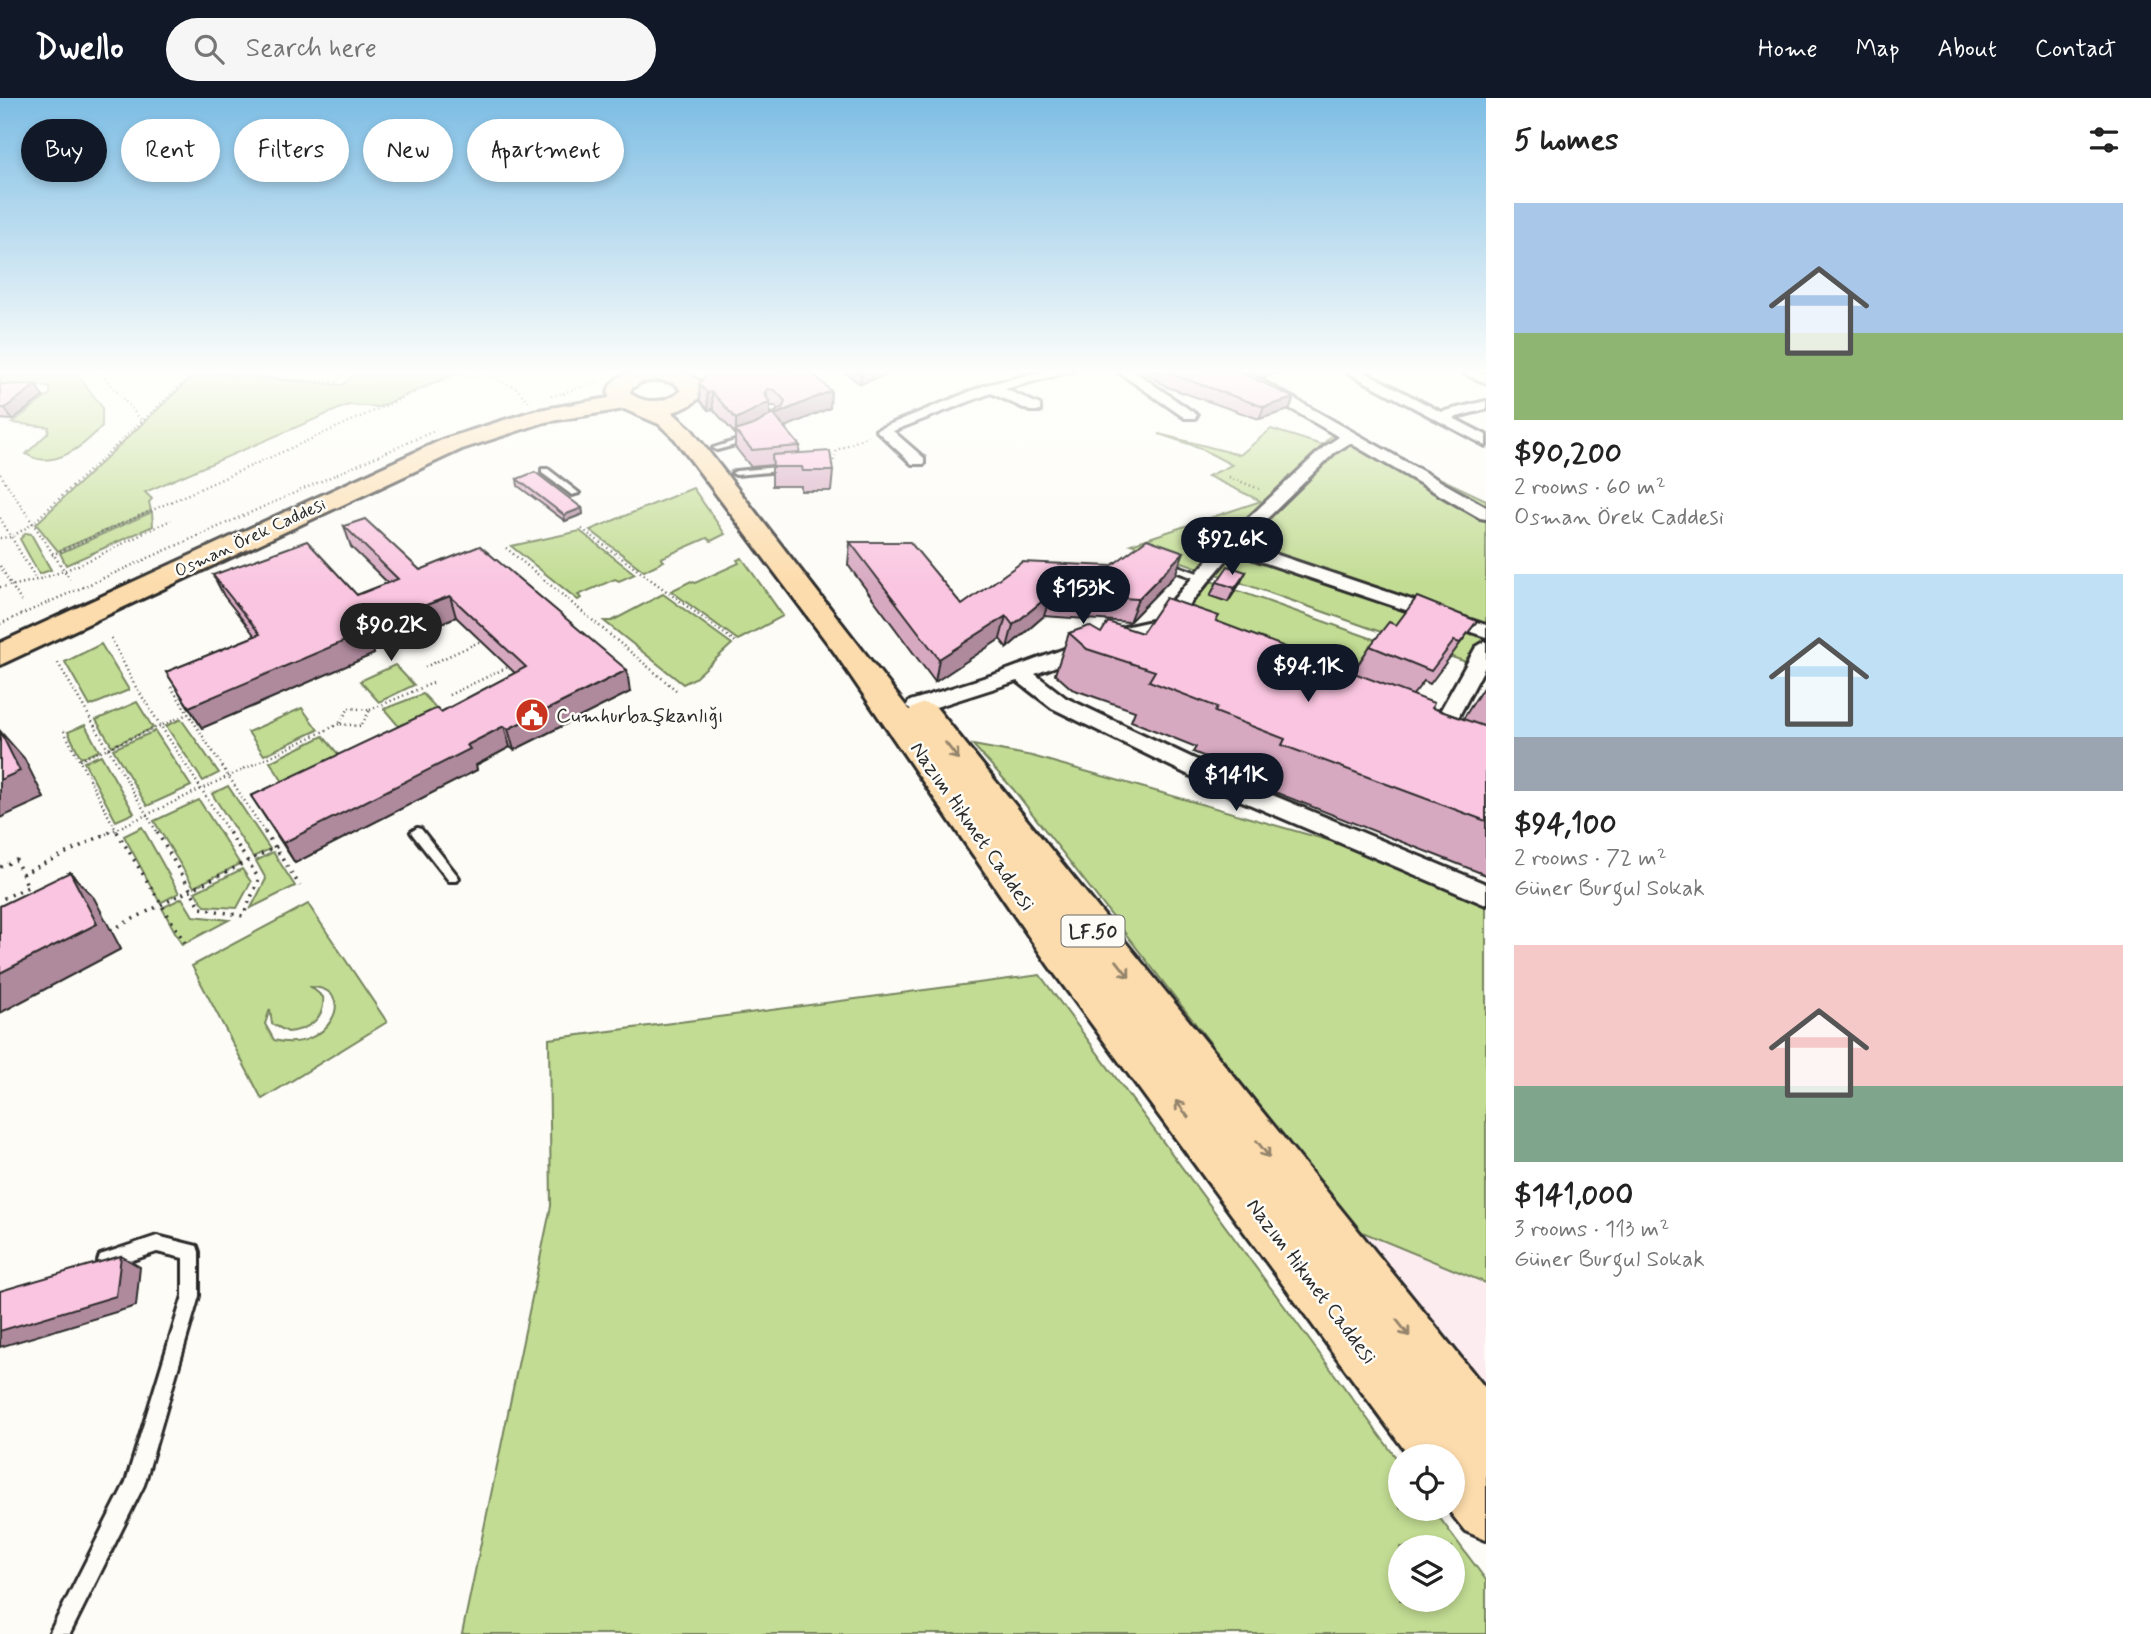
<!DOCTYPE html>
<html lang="en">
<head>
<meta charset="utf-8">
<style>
	:root { --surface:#fff; --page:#f6f6f6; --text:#222; --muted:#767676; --accent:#111827 }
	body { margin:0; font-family:Mynerve,sans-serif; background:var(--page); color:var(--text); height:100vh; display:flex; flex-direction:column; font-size:26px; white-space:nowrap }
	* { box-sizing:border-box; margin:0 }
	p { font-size:23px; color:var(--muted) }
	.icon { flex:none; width:38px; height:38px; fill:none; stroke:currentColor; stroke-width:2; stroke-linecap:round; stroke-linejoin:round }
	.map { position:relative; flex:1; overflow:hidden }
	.details { display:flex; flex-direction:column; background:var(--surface); width:665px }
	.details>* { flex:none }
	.banner { position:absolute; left:21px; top:21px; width:665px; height:63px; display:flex; gap:14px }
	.tools { position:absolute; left:1388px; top:1346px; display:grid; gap:14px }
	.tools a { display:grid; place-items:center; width:77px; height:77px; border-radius:50%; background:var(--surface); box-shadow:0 4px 10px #0003; font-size:35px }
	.price { position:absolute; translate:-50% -60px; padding:0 16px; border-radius:24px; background:var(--accent); color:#fff; font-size:23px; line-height:46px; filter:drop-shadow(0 2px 4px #0008) }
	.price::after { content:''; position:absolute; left:50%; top:42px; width:21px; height:16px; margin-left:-10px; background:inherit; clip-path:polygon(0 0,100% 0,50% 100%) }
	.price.active { background:#222; color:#fff }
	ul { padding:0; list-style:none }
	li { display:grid; align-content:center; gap:14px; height:371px; padding:0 28px }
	li span { display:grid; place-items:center; height:217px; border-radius:0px; color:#555 }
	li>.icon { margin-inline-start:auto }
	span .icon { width:126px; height:126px; fill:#fffc; stroke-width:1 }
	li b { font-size:30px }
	h2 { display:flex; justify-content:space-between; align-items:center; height:84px; padding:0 28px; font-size:30px }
	.pill { padding:0 24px; border-radius:32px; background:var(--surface); box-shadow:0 4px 10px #0003; font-size:24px; line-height:63px }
	.pill.active { background:var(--accent); color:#fff }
	header { display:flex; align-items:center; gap:42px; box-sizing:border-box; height:98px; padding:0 35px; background:var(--accent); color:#fff }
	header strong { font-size:33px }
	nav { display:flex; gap:38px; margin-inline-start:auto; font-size:24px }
	.search { width:490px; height:63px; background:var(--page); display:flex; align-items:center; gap:18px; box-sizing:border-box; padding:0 24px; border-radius:38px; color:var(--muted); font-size:26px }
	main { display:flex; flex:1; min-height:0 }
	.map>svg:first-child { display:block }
	.built { fill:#fcecf0 }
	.green { fill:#c2dc93; stroke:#76845f; stroke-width:2; fill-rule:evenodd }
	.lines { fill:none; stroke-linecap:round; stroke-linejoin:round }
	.lane-casing { stroke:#2b2b2b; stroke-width:6 }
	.street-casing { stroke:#2b2b2b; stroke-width:6 }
	.primary-casing { stroke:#2b2b2b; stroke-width:6 }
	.path-far1 { stroke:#2b2b2b; stroke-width:2.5; stroke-dasharray:1 3.5; stroke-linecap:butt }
	.path { stroke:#2b2b2b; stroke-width:3.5; stroke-dasharray:2 6; stroke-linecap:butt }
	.lane { fill:#fdfcf7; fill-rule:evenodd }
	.street { fill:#fdfcf7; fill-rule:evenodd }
	.primary { fill:#fcdcac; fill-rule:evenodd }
	.wall { fill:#d7a9c1; stroke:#2b2b2b; stroke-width:2; fill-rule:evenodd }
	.shaded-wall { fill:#af8a9d; stroke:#2b2b2b; stroke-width:2 }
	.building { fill:#fac5e0; stroke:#2b2b2b; stroke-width:2 }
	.oneway { stroke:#94846c }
	.labels { text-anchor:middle; stroke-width:5; stroke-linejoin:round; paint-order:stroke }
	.far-street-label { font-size:18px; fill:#2b2b2b; stroke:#fdfcf7 }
	.shield { fill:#fdfcf7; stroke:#6a6a68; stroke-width:2 }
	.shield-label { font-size:19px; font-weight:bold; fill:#2b2b2b }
	.poi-label { font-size:21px; fill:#2b2b2b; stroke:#fdfcf7; text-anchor:start }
	.street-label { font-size:21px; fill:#2b2b2b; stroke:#fdfcf7 }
</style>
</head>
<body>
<header>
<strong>Dwello</strong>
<div class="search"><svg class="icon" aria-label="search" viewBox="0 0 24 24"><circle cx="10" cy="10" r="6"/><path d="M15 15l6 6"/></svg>Search here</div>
<nav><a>Home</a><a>Map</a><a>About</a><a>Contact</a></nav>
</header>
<main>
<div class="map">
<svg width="1486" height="1536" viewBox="0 0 1486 1536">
	<rect width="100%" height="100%" fill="#fdfcf7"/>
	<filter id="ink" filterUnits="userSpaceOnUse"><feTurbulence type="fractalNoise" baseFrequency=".0143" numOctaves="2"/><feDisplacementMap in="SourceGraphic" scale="14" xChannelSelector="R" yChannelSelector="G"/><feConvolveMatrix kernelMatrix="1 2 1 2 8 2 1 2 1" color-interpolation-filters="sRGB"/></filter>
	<g filter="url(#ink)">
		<path class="built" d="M 1355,1131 L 1486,1185 L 1486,1306 Z"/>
		<g class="green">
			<path d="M 0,273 L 75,273 L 102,309 L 102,328 C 84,348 53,373 26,356 L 48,335 L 49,329 L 12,325 L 50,296 L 50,290 L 32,286 L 0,293 Z"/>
			<path d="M 378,273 L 454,276 L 379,309 L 348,307 L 145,394 L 152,401 L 149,404 L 151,413 L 58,453 L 36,426 L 197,274 L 342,287 L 354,277 L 373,278 Z"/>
			<path d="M 1271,331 L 1322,347 L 1337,332 L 1486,402 L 1486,571 L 1131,446 L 1261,403 L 1208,378 L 1232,367 L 1198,349 L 1159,336 L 1240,357 Z"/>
			<path d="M 693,390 L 725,436 L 711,443 L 707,440 L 661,460 L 664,463 L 644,473 L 590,432 Z"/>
			<path d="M 152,414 L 153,428 L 66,467 L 60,455 Z"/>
			<path d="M 580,433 L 635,476 L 619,483 L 615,481 L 578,497 L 581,500 L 578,502 L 511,448 Z"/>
			<path d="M 26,435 L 31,436 L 51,472 L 39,476 L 20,441 Z"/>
			<path d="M 742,460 L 783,518 L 738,542 L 671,493 L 691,483 L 695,485 L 739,465 L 737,462 Z"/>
			<path d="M 1202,480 L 1376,542 L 1328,603 L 1166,515 Z"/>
			<path d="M 663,496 L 732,546 L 695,580 L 683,586 L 604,523 L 612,523 Z"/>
			<path d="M 101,546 L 129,592 L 90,608 L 65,564 Z"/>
			<path d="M 395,567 L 414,587 L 379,604 L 360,583 Z"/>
			<path d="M 423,596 L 441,615 L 402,632 L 384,611 Z"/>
			<path d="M 137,604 L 153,630 L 112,648 L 96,622 Z"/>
			<path d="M 302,610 L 318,632 L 264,657 L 248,634 Z"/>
			<path d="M 181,621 L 219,675 L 203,683 L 166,628 Z"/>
			<path d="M 85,627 L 99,653 L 81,660 L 68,634 Z"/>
			<path d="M 155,633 L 191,688 L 147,708 L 113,651 Z"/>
			<path d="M 323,638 L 343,662 L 287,690 L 270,664 Z"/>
			<path d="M 973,647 L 1032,658 L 1401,763 L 1486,801 L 1486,1185 L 1355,1131 L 1013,691 Z"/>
			<path d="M 101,657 L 134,715 L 116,723 L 84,664 Z"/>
			<path d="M 228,688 L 270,751 L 253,759 L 212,696 Z"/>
			<path d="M 199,702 L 240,766 L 194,789 L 154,723 Z"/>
			<path d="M 142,729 L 179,795 L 160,805 L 124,738 Z"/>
			<path d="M 273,754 L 295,788 L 251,810 L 266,781 L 256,763 Z"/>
			<path d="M 242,771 L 251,784 L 237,810 L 205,808 L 195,794 Z"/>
			<path d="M 182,800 L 193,818 L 229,822 L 182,847 L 162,810 Z"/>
			<path d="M 308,806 L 387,924 L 262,1001 L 192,868 ZM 311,889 C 361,891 328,957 274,942 L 265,926 L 270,911 L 272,926 L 288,934 C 307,932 326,921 323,899 Z"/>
			<path d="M 1040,877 L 1400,1365 L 1400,1410 L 1433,1411 L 1486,1482 L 1486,1536 L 462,1536 L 551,1108 L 549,941 ZM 1452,1449 L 1452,1502 L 1400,1502 L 1400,1449 Z"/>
		</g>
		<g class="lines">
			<defs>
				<g id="lane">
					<path d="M 750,338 L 753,338 L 753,342 L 717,352 L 713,350 Z"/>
					<path d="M 788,368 L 791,368 L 791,372 L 736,377 L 732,375 L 736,373 Z"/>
					<path d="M 542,371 L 548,371 L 579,395 L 572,397 L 542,375 Z"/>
					<path d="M 1164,463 L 1203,477 L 1205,479 L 1203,481 L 1197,481 L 1161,468 L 1161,464 Z"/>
					<path d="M 417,730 L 421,731 L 457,777 L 459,780 L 457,783 L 449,783 L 413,737 L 411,734 Z"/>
					<path d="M 157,1138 L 197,1148 L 199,1154 L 199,1198 L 144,1387 L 70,1536 L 49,1536 L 126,1384 L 183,1198 L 183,1160 L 157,1154 L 106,1171 L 100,1169 L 98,1163 L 100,1157 Z"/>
				</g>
				<g id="street">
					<path d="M 1045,273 L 1072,273 L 1005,291 L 1040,307 L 1040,313 L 1030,313 L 991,295 L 893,333 L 924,360 L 924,366 L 912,366 L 876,332 L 986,287 Z"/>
					<path d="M 1117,273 L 1134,273 L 1197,317 L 1195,320 L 1185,320 Z"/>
					<path d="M 1227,273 L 1245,273 L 1486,409 L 1486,421 L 1480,420 L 1350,345 L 1334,355 L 1242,445 L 1486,527 L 1486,539 L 1233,454 L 1169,531 L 1136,538 L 1035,576 L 1066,600 L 1258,691 L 1486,786 L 1486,807 L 1242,703 L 1052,610 L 1017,583 L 917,615 L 906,608 L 910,603 L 999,575 L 1124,529 L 1156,522 L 1224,443 L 1324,349 L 1339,339 Z"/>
					<path d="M 1345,273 L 1363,273 L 1441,314 L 1486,303 L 1486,311 L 1453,320 L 1486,337 L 1486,348 Z"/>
					<path d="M 1463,273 L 1486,276 L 1486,285 L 1465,276 Z"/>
					<path d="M 1486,543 L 1486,567 L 1445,644 L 1442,649 L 1426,649 L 1423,644 L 1476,549 Z"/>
				</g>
				<path id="primary" d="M 633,273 L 682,273 L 700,283 L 703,295 C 695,306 685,311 672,314 L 691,331 L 909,612 L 923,605 L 935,608 L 1486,1291 L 1486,1442 L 1465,1433 L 1447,1410 L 1452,1410 L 1452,1358 L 1409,1358 L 1049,868 L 835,555 L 675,341 L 659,326 L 624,311 L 545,324 L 462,351 L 0,567 L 0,545 L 444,341 L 533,313 L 609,300 C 605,286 620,277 633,273 ZM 659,282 L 675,285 L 681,293 C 666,305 645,307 630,295 L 631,291 L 641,284 Z"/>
			</defs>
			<use href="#lane" class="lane-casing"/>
			<use href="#street" class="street-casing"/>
			<use href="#primary" class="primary-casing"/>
			<g class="path-far1">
				<path d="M 99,273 L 143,324"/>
				<path d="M 448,273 L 476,281 L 487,277 L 515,289 L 529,304"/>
				<path d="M 346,274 L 372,273"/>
				<path d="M 563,295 L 601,282"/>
				<path d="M 551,298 L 563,295 L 566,298"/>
				<path d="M 832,367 L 837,352 L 868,338"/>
				<path d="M 0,376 L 70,481"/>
				<path d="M 1229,379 L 1262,392"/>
				<path d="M 0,420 L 36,481"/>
				<path d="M 582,431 L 737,545"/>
				<path d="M 0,440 L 11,439 L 31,427 L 196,273 L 336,284 L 347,273"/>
				<path d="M 506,450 L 676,592"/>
				<path d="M 52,457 L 463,273"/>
				<path d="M 0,468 L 21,503"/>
				<path d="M 0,489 C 60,483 117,447 171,422"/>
				<path d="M 0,526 L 436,332"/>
				<path d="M 111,540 L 134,586 L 230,736"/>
				<path d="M 58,565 L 158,736"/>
				<path d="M 425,569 L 481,543"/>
				<path d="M 171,589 L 266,736"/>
				<path d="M 449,597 L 508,569"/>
				<path d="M 349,610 L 370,612 L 361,628 L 339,626 Z"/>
				<path d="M 370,612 L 435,584"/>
				<path d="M 64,633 L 118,736"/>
				<path d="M 80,662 L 188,616"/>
				<path d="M 106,736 L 339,626"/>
			</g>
			<g class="path">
				<path d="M 117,734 L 187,848"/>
				<path d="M 157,734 L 201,810 L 243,818 L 259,781 L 229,734"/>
				<path d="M 265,734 L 300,788"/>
				<path d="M 0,769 L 16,762 L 28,789 L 0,802"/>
				<path d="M 22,776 L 110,734"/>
				<path d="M 111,832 L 282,746"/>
			</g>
			<use href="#lane" class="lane"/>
			<use href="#street" class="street"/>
			<use href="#primary" class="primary"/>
		</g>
		<g class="wall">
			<path d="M 810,273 L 830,310 L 784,329 L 800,348 L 799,355 L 833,373 L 831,393 L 801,393 L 801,388 L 772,388 L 772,367 L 751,369 L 735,349 L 735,336 L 713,311 L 708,312 L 700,303 L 699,286 ZM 770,308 L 775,308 L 778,312 L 770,317 Z"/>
			<path d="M 844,273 L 896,273 L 860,286 Z"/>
			<path d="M 1143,273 L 1248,273 L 1247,276 L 1289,312 L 1259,321 L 1167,289 Z"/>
			<path d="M 1251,273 L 1281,273 L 1263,280 Z"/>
			<path d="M 0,287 L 43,299 L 12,322 L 0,321 Z"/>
			<path d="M 517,381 L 582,410 L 583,416 L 565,423 L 518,388 Z"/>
			<path d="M 344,428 L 630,594 L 514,652 L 510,649 L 476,667 L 477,672 L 295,765 L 251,698 L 441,614 L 515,575 L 456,519 L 373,552 L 374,556 L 202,630 L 166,574 L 255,538 L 224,498 L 213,477 L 357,497 L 388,485 L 351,449 Z"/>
			<path d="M 850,444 L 962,507 L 1175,477 L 1129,524 L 1044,518 L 1007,550 L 1000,541 L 935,584 L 848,467 Z"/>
			<path d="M 1246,474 L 1239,487 L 1228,504 L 1210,498 L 1217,484 Z"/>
			<path d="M 1477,523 L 1430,586 L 1424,583 L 1413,597 L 1432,610 L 1463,621 L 1486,585 L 1486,777 L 1257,687 L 1260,681 L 1193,654 L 1196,649 L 1131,623 L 1135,613 L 1072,591 L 1055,576 L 1069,535 L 1142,535 L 1216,524 L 1353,574 L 1370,548 L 1396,527 Z"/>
		</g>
		<g class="shaded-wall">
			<path d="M 861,273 L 896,273 L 860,286 Z"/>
			<path d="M 1266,273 L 1281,273 L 1263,280 Z"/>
			<path d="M 36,287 L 43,299 L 12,322 L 5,310 Z"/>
			<path d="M 767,291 L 767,306 L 770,304 L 770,320 L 736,334 L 736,321 Z"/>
			<path d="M 831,293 L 830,310 L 774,334 L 774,317 Z"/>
			<path d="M 712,294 L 713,311 L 708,312 L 707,295 Z"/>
			<path d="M 1294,300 L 1289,312 L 1259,321 L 1264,309 Z"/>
			<path d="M 582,410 L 583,416 L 565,423 L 564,417 Z"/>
			<path d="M 1184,454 L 1175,477 L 1129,524 L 1138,501 Z"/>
			<path d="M 1246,474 L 1239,487 L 1228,504 L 1235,490 Z"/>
			<path d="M 1051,496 L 1044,518 L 1007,550 L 1013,527 Z"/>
			<path d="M 450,498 L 456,519 L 373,552 L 374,556 L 202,630 L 189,609 L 363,531 Z"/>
			<path d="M 1006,518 L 1000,541 L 935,584 L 939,561 Z"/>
			<path d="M 627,572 L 630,594 L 514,652 L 508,631 Z"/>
			<path d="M 504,628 L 510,649 L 476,667 L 477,672 L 295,765 L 283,745 L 467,647 Z"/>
			<path d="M 0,633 L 24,660 L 44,700 L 0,720 Z"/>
			<path d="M 70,774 L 94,800 L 121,851 L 0,915 L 0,875 Z"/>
			<path d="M 121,1158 L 140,1169 L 136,1208 L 0,1249 L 0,1233 Z"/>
		</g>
		<g class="building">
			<path d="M 810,273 L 831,293 L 774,317 L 800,348 L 752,352 L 735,333 L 756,326 L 783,309 L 785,303 L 775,292 L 767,291 L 764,296 L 770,304 L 736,321 L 712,294 L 707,295 L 699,286 L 707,274 L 709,273 Z"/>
			<path d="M 1166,273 L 1248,273 L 1243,275 L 1294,300 L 1264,309 L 1171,276 Z"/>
			<path d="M 2,286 L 36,287 L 5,310 L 0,310 L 0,287 Z"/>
			<path d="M 830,353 L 833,373 L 803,373 L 802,369 L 773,369 L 772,357 Z"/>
			<path d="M 535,374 L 582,410 L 564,417 L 517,381 Z"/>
			<path d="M 365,421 L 420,472 L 480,448 L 627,572 L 508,631 L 504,628 L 467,647 L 470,651 L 283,745 L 251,698 L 437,610 L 441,614 L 526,569 L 450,498 L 363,531 L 366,534 L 189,609 L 166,574 L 260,536 L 213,477 L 307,443 L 357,497 L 398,481 L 344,428 Z"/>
			<path d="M 1147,441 L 1184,454 L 1138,501 L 1051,496 L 1013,527 L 1006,518 L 939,561 L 850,444 L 910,444 L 962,507 L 1022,464 L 1111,468 Z"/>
			<path d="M 1228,468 L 1246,474 L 1235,490 L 1217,484 Z"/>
			<path d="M 1417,499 L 1477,523 L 1460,545 L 1454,543 L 1431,573 L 1370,548 L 1389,524 L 1396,527 Z"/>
			<path d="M 1166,500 L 1219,518 L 1216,523 L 1434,605 L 1432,610 L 1486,629 L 1486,723 L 1282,647 L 1285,641 L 1215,614 L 1217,609 L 1149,583 L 1155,573 L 1087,551 L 1069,535 L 1089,528 L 1101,535 L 1108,524 L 1142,535 Z"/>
			<path d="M 0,633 L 20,673 L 0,682 Z"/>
			<path d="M 70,774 L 97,826 L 0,875 L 0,808 Z"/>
			<path d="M 121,1158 L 116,1198 L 0,1233 L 0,1193 Z"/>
		</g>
		<defs><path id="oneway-shaft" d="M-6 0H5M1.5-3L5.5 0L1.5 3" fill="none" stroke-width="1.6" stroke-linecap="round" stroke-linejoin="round" transform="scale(1.75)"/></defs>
		<g class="oneway">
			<use href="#oneway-shaft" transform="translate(952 653) rotate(52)"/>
			<use href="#oneway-shaft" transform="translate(1123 871) rotate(52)"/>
			<use href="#oneway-shaft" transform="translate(1182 1011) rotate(-127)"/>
			<use href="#oneway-shaft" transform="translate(1263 1051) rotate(52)"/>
			<use href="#oneway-shaft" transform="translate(1403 1230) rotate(52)"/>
		</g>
	</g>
	<linearGradient id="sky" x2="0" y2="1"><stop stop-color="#7dbde4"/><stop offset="0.56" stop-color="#fefefb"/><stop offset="1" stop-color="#fefefb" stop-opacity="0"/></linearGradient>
	<rect width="1486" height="488" fill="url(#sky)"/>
	<defs>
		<symbol id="civic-disc" viewBox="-11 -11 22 22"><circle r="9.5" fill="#c8321e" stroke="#fdfcf7"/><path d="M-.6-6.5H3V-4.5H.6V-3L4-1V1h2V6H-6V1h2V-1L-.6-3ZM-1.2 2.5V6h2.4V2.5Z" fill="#fff"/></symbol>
	</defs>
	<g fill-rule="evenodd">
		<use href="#civic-disc" x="513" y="598" width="38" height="38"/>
	</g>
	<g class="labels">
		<g class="far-street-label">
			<text transform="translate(250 439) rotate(-25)" y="6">Osman Örek Caddesi</text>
		</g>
		<rect class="shield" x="1061.5" y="817.5" width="63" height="31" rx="5"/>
		<g class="shield-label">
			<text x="1093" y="840">LF.50</text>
		</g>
		<g class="poi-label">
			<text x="556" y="624">Cumhurbaşkanlığı</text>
		</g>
		<g class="street-label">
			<text transform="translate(973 728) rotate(55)" y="7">Nazım Hikmet Caddesi</text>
			<text transform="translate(1312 1183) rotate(53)" y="7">Nazım Hikmet Caddesi</text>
		</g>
	</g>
</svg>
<div class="tools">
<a><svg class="icon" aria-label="locate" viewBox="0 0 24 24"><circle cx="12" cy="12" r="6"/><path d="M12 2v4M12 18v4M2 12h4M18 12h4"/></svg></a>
<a><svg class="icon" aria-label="layers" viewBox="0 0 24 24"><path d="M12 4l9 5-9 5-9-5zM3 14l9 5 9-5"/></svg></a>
</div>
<b class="price" style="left:1232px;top:479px">$92.6K</b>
<b class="price" style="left:1083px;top:528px">$153K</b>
<b class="price active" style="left:391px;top:565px">$90.2K</b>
<b class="price" style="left:1308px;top:606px">$94.1K</b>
<b class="price" style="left:1236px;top:715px">$141K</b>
<div class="banner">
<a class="pill active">Buy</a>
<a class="pill">Rent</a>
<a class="pill">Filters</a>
<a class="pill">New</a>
<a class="pill">Apartment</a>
</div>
</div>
<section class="details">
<h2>5 homes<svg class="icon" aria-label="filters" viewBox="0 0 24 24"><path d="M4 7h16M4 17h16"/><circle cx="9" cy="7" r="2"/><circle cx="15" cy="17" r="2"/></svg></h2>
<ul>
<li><span style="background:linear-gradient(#a9c7e8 60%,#8fb573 0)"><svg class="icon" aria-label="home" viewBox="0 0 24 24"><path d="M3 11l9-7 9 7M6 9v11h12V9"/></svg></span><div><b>$90,200</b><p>2 rooms · 60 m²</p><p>Osman Örek Caddesi</p></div></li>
<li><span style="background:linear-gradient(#bfe0f5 75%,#9aa5b1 0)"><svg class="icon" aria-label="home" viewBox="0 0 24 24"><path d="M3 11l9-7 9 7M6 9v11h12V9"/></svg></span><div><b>$94,100</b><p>2 rooms · 72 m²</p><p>Güner Burgul Sokak</p></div></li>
<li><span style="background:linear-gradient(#f6c9c9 65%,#7fa58c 0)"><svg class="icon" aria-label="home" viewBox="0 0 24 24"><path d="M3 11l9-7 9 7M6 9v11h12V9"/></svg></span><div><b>$141,000</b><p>3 rooms · 113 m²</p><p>Güner Burgul Sokak</p></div></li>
</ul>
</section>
</main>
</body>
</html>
